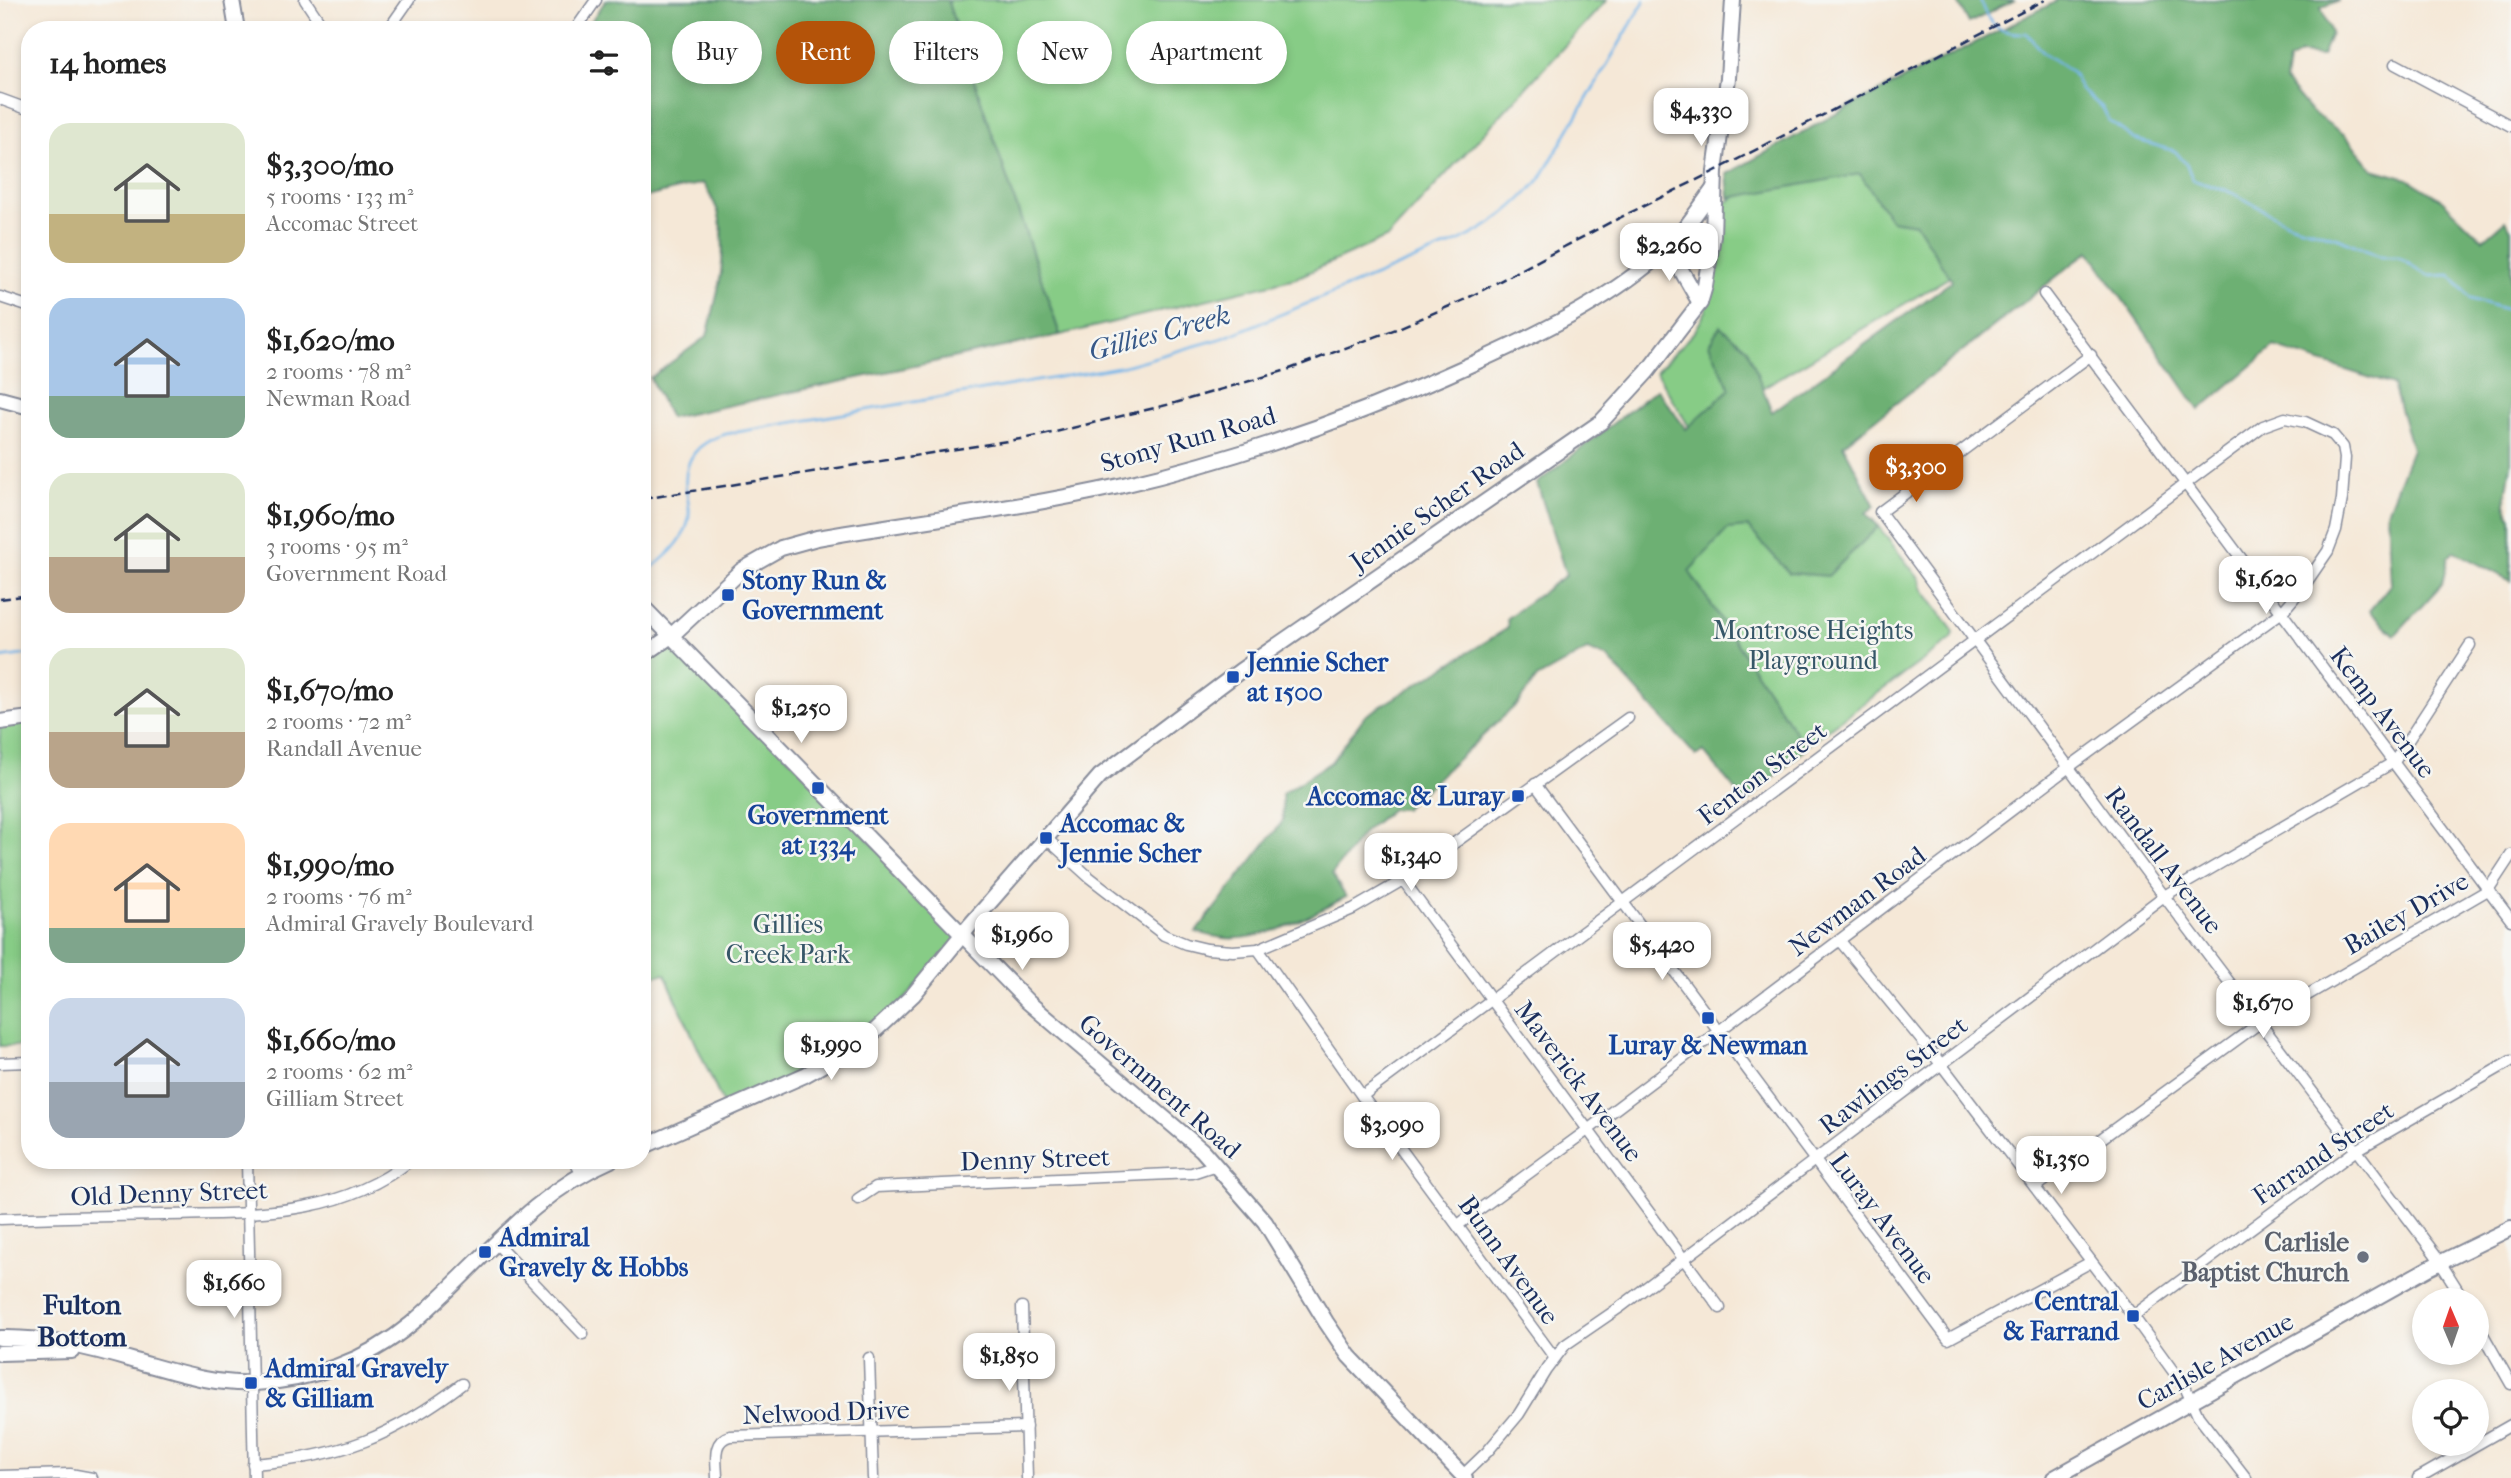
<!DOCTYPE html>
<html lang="en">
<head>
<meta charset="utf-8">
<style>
	:root { --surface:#fff; --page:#f2f2f2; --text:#222; --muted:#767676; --accent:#b45309 }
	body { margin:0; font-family:"IM FELL French Canon",serif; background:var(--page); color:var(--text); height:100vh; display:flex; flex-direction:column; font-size:26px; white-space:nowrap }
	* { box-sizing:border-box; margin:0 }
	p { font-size:23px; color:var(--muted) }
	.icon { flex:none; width:38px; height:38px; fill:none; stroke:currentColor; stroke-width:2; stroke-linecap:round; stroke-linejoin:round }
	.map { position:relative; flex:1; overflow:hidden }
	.drawer { position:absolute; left:21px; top:21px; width:630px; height:1148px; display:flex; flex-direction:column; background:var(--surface); border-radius:28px; box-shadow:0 4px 10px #0003 }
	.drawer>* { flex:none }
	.top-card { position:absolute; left:672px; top:21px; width:665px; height:63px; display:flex; gap:14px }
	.needle { width:46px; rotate:358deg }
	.fabs { position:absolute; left:2412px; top:1288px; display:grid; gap:14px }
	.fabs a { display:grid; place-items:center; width:77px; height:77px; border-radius:50%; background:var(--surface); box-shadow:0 4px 10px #0003; font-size:35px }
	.price { position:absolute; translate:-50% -60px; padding:0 16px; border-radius:14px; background:#fff; color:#222; font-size:23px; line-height:46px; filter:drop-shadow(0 2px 4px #0008) }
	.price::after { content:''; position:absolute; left:50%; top:42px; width:21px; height:16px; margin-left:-10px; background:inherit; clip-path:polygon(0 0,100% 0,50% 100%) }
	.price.active { background:var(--accent); color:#fff }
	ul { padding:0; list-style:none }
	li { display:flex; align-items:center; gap:21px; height:175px; padding:0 28px }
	li span { display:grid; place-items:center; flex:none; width:196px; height:140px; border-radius:21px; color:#555 }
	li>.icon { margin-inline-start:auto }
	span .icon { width:84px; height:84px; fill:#fffc; stroke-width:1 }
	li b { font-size:30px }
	h2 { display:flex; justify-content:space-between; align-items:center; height:84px; padding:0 28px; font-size:30px }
	.tag { padding:0 24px; border-radius:32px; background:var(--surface); box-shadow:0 4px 10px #0003; font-size:24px; line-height:63px }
	.tag.active { background:var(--accent); color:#fff }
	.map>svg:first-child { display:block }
	.green { fill:#87cc86; stroke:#517e72; stroke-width:2 }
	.forest { fill:#6db073; stroke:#447068; stroke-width:2 }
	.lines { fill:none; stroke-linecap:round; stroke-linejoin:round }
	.stream { stroke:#75b6e9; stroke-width:2.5 }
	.street-casing { stroke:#888c9a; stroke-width:13 }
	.secondary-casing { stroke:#888c9a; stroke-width:18 }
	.street { stroke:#fff; stroke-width:10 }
	.secondary { stroke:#fff; stroke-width:14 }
	.rail { stroke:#1b2f5e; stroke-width:2.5; stroke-dasharray:10 5; stroke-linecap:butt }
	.transit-dot { fill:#1a4fb4; stroke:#f6f6f2; stroke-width:2.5 }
	.worship-dot { fill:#6b7280; stroke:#f6f6f2; stroke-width:2.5 }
	.labels { text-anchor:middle; stroke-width:5; stroke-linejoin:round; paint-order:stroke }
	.street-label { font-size:26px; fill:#1b2f5e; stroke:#f6f6f2 }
	.transit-label { font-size:26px; font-weight:bold; fill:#164399; stroke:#f6f6f2; text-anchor:start }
	.park-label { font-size:26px; fill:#365668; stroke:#f6f6f2 }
	.worship-label { font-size:26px; font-weight:bold; fill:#5b616d; stroke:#f6f6f2; text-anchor:end }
	.water-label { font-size:28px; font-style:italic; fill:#365888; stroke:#f6f6f2 }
	.neighbourhood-label { font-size:28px; font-weight:bold; fill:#1b2f5e; stroke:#f6f6f2 }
</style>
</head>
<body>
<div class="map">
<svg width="2511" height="1478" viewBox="0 0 2511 1478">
	<rect width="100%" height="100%" fill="#f6f6f2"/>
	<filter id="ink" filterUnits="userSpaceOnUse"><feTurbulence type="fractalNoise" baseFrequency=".0143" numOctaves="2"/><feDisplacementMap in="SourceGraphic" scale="14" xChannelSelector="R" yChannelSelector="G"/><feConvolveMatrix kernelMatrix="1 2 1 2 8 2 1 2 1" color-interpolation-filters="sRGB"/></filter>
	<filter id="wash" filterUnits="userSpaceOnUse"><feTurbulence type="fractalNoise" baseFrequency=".00686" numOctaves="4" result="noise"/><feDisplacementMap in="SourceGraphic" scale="28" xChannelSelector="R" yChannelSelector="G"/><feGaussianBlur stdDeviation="1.57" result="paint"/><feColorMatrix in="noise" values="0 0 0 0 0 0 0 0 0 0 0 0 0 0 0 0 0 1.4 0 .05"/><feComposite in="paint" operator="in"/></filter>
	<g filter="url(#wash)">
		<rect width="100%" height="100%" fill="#f5e8d7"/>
		<g class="green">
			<path d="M 947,0 L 1607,0 L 1388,237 L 1296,278 L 1060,335 Z"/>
			<path d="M 1870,118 L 1960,271 L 1691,430 L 1656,372 L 1695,331 L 1706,311 L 1716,238 L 1717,208 Z"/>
			<path d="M 1752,497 L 1806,569 L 1873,520 L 1920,580 L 1922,588 L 1954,632 L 1952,639 L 1797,752 L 1659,566 Z"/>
			<path d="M 671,636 L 961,935 L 880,1028 L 726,1111 L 665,974 L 642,977 L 642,656 Z"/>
			<path d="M 30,718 L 30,1046 L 0,1046 L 0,722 Z"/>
		</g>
		<g class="forest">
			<path d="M 606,0 L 947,0 L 1060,335 L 670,418 L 650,378 L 707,336 C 717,297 730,252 718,212 C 715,202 708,192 703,183 L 642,198 L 642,30 L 585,30 Z"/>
			<path d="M 1957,0 L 2015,0 L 1969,23 Z"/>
			<path d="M 2059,0 L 2339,0 L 2321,8 L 2331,33 L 2322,56 L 2300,54 L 2288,61 L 2285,81 L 2310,111 L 2345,135 L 2373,169 L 2408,179 L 2442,200 L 2483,240 L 2506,220 L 2511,230 L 2511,464 L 2505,503 L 2511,519 L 2511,581 L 2454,551 L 2448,558 L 2442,584 L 2395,635 L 2369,611 L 2391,584 L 2387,512 L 2412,449 L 2393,385 L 2274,347 L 2199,410 L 2089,251 L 1843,445 L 1875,506 L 1866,513 L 1878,527 L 1828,576 L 1789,573 L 1748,527 L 1728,529 L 1689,571 L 1806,748 L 1746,803 L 1703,751 L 1696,756 L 1607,657 L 1587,650 L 1537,678 L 1518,703 L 1404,809 L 1392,809 L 1365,831 L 1332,874 L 1346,897 C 1309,916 1266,942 1223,938 C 1214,937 1204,934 1196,932 L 1283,821 L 1282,794 L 1331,762 L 1365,716 L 1508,628 L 1507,618 L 1566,575 L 1537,483 L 1657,389 L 1686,429 L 1730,389 L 1709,344 L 1720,326 L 1747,348 L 1772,412 L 1952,281 L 1916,224 L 1891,220 L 1860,174 L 1729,198 L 1727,174 L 1845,109 Z"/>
		</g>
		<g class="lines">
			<g class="stream">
				<path d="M 1980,0 C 1988,26 2000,34 2026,33 L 2042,52 L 2072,72 L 2081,90 L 2103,108 L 2109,121 L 2134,139 L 2175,151 L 2186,164 L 2193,180 L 2233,193 L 2288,223 L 2339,238 L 2381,257 L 2398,257 L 2428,276 L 2450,275 L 2471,299 L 2511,311"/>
				<path d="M 642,576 C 659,562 683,545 688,522 C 691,512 688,500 686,489 C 683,458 698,442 726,434 L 1124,366 L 1223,338 L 1460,241 C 1494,224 1515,208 1540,179 L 1645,0"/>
				<path d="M 0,658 L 30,654"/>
			</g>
		</g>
	</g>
	<g filter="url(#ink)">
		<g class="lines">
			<defs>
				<g id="street">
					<path d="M 305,0 L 325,30"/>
					<path d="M 388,30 L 409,0"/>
					<path d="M 575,30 L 596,0"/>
					<path d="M 2395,64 L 2511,126"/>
					<path d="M 0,99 L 30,110"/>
					<path d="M 2044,294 L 2511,920"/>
					<path d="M 0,297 L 30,307"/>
					<path d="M 2091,355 L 1880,512 L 2164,896 L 2435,1254 L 2464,1300"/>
					<path d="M 1535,784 L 1948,1339 L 2091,1262"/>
					<path d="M 1046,838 L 1089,877 L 1164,935 L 1186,944 L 1207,949 L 1233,951 L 1258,949 L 1353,909 L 1403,880 L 1628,718"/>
					<path d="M 1403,880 L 1720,1308"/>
					<path d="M 1840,941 L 1941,1064 L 2133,1316 L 2186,1389 L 2198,1416 L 2246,1478"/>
					<path d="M 1258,949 L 1362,1096 L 1554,1357"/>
					<path d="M 0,1063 L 30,1062"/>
					<path d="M 1362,1096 L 2263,426 L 2285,418 L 2305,422 L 2333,435 L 2343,447 L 2345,458 L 2342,499 L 2336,530 L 2328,551 L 2304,586 L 2282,612 L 2069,767 L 1589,1129 L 1458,1225"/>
					<path d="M 247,1160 L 254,1478"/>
					<path d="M 574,1160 L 582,1175"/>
					<path d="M 2035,1187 L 2261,1022 L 2488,890 L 2511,855"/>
					<path d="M 858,1199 L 876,1187 L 1192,1173 L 1216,1165"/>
					<path d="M 0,1219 C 55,1217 111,1216 166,1215 C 254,1213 338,1218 411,1160"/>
					<path d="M 495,1242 L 583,1334"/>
					<path d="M 1022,1307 L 1027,1478"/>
					<path d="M 2133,1316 L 2355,1151 L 2511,1061"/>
					<path d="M 2476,1322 L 2511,1384"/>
					<path d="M 869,1358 L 873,1478"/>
					<path d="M 253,1464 C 341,1457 392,1437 462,1384"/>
					<path d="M 1463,1475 L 1487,1452 L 1519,1414 L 1546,1370 L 1565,1345 L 1619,1308 L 2164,896 L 2394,762 L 2470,645"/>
					<path d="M 0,1476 L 70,1474 L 92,1478"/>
					<path d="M 717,1478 C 717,1462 711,1441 730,1436 L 1026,1427"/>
					<path d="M 2418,1478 L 2511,1425"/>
				</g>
				<g id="secondary">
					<path d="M 232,0 L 237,30"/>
					<path d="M 1668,247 L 1700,303"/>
					<path d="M 0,399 L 30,407"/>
					<path d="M 642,606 L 1028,1002 L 1202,1150 L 1265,1222 L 1326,1322 L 1349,1356 L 1465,1478"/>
					<path d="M 642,656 L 671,636 L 742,570 L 781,548 L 817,538 C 918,521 1020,508 1119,486 C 1241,458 1361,415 1474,363 C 1538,334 1603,303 1657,257 C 1680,238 1697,212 1714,188"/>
					<path d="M 0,722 L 30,718"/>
					<path d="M 642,1147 L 805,1075 L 862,1043 L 913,995 L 971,924 L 1100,776 L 1240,671 L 1601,422 L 1647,372 L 1700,303 L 1705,286 L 1713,236 L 1715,171 L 1728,78 L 1733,0"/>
					<path d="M 0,1338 C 46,1337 91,1348 135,1361 C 175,1372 213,1385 255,1383 C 310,1381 368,1360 411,1324 C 477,1268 529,1195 611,1160"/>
					<path d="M 0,1353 L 72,1351"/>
					<path d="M 2054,1478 L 2429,1268 L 2511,1228"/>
				</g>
			</defs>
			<use href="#street" class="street-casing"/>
			<use href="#secondary" class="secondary-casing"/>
			<use href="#street" class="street"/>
			<use href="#secondary" class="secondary"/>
			<g class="rail">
				<path d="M 642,499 L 1039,436 L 1175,403 L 1287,370 L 1396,329 L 1464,300 L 1611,222 L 1715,171 L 2045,0"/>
				<path d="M 0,599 L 30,595"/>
			</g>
		</g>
	</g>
	<g class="transit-dot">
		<rect x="721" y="588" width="14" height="14" rx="3.5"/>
		<rect x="1226" y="670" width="14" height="14" rx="3.5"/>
		<rect x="811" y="781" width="14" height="14" rx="3.5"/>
		<rect x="1511" y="789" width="14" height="14" rx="3.5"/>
		<rect x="1039" y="831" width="14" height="14" rx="3.5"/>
		<rect x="1701" y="1011" width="14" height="14" rx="3.5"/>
		<rect x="478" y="1245" width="14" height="14" rx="3.5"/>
		<rect x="2126" y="1309" width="14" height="14" rx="3.5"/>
		<rect x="244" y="1376" width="14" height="14" rx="3.5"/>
	</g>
	<circle class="worship-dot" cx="2363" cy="1257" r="7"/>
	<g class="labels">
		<g class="street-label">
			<text transform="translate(1188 439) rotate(-16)" y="9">Stony Run Road</text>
			<text transform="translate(1437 506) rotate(-35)" y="9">Jennie Scher Road</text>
			<text transform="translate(2383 712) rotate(53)" y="9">Kemp Avenue</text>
			<text transform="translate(1762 773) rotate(-37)" y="9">Fenton Street</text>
			<text transform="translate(2164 860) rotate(53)" y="9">Randall Avenue</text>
			<text transform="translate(1857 901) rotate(-37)" y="9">Newman Road</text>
			<text transform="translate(2406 913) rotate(-30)" y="9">Bailey Drive</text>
			<text transform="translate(1893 1075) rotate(-37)" y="9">Rawlings Street</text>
			<text transform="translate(1579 1081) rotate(53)" y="9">Maverick Avenue</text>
			<text transform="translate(1160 1086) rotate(41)" y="9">Government Road</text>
			<text transform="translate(2323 1153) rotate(-34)" y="9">Farrand Street</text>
			<text transform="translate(1035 1159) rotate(-2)" y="9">Denny Street</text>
			<text transform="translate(169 1193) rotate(-2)" y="9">Old Denny Street</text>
			<text transform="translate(1883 1218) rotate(53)" y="9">Luray Avenue</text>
			<text transform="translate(1509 1260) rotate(54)" y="9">Bunn Avenue</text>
			<text transform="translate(2215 1361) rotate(-29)" y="9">Carlisle Avenue</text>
			<text transform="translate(826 1412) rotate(-2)" y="9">Nelwood Drive</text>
		</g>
		<g class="transit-label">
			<text x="742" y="589">Stony Run &amp;<tspan x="742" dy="30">Government</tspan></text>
			<text x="1247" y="671">Jennie Scher<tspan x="1247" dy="30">at 1500</tspan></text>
			<text x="1504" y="805" text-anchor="end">Accomac &amp; Luray</text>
			<text x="818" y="824" text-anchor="middle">Government<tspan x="818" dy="30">at 1334</tspan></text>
			<text x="1060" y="832">Accomac &amp;<tspan x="1060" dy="30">Jennie Scher</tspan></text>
			<text x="1708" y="1054" text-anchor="middle">Luray &amp; Newman</text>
			<text x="499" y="1246">Admiral<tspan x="499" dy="30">Gravely &amp; Hobbs</tspan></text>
			<text x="2119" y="1310" text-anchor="end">Central<tspan x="2119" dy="30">&amp; Farrand</tspan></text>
			<text x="265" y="1377">Admiral Gravely<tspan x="265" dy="30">&amp; Gilliam</tspan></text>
		</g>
		<g class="park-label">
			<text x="1813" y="639">Montrose Heights<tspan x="1813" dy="30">Playground</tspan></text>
			<text x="788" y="933">Gillies<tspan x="788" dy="30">Creek Park</tspan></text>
		</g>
		<g class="worship-label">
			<text x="2349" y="1251">Carlisle<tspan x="2349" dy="30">Baptist Church</tspan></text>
		</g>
		<g class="water-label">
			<text transform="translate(1159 332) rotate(-15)" y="10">Gillies Creek</text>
		</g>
		<g class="neighbourhood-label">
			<text x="82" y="1314">Fulton<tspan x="82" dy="32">Bottom</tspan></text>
		</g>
	</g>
</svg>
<div class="fabs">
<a><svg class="needle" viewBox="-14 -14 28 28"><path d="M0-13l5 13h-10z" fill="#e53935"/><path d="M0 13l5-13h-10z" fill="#767676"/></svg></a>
<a><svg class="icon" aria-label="locate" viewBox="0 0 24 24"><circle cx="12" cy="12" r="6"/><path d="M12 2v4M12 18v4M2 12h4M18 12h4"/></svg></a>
</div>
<b class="price" style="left:1701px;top:148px">$4,330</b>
<b class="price" style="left:1669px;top:283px">$2,260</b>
<b class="price active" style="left:1916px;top:504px">$3,300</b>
<b class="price" style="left:2266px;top:616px">$1,620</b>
<b class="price" style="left:801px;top:745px">$1,250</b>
<b class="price" style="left:1411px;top:893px">$1,340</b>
<b class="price" style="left:1022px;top:972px">$1,960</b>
<b class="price" style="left:1662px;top:982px">$5,420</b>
<b class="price" style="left:2263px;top:1040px">$1,670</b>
<b class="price" style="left:831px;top:1082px">$1,990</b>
<b class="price" style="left:1392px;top:1162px">$3,090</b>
<b class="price" style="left:2061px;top:1196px">$1,350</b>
<b class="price" style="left:234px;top:1320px">$1,660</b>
<b class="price" style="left:1009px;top:1393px">$1,850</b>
<div class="top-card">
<a class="tag">Buy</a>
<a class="tag active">Rent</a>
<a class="tag">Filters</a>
<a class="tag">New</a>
<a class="tag">Apartment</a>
</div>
<section class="drawer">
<h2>14 homes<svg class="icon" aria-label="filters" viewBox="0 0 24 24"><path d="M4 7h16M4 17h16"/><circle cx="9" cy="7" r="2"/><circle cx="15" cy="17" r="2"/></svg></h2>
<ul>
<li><span style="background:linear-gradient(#dfe7d0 65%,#c2b280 0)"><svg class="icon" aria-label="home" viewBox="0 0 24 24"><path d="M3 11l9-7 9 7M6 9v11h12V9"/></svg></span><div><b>$3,300/mo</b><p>5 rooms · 133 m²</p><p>Accomac Street</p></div></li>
<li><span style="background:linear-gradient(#a9c7e8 70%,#7fa58c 0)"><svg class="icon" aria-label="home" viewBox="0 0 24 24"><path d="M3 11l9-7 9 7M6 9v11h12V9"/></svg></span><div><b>$1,620/mo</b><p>2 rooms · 78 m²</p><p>Newman Road</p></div></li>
<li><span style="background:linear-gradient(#dfe7d0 60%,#b9a48a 0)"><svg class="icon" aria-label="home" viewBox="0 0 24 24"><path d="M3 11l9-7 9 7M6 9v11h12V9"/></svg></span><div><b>$1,960/mo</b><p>3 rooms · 95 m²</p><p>Government Road</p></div></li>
<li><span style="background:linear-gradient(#dfe7d0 60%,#b9a48a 0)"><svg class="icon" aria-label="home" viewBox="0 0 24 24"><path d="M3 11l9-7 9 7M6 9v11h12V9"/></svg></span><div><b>$1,670/mo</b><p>2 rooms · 72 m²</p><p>Randall Avenue</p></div></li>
<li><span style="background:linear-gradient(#ffd9b3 75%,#7fa58c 0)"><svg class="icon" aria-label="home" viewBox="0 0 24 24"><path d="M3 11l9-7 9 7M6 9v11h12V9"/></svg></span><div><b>$1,990/mo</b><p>2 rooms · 76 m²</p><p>Admiral Gravely Boulevard</p></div></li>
<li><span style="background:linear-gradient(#c9d6e8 60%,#9aa5b1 0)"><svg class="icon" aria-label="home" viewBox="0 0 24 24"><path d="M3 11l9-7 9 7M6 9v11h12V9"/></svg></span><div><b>$1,660/mo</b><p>2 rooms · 62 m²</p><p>Gilliam Street</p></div></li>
</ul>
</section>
</div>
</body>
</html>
